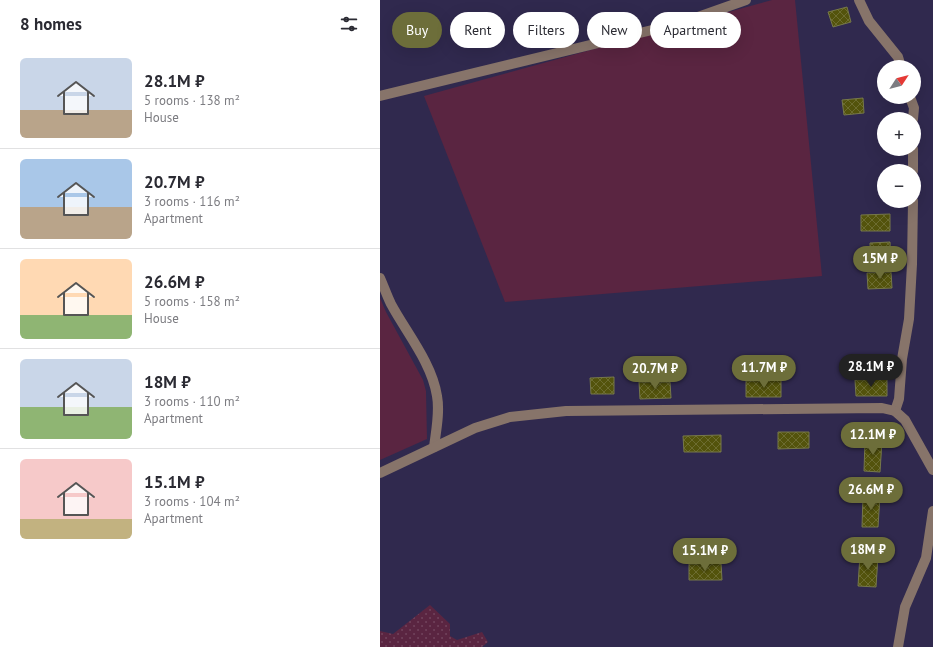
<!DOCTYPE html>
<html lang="en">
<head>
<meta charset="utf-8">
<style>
	:root { --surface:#fff; --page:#f7f7f7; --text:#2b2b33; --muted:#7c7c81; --line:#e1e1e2; --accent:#6d6e3a }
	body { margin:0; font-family:"PT Sans",sans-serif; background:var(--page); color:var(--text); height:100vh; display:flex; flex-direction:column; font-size:15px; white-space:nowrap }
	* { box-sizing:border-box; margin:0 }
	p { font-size:13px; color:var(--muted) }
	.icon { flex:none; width:22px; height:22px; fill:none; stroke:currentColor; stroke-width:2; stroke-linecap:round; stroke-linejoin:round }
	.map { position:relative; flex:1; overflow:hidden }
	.side { display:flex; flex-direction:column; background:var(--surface); width:380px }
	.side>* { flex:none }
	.hud { position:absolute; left:12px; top:12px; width:380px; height:36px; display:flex; gap:8px }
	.needle { width:26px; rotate:54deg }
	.tools { position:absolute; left:497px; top:60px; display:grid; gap:8px }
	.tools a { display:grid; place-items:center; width:44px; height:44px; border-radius:50%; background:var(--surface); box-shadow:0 4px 16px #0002; font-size:20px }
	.price { position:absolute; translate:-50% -34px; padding:0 9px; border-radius:14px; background:var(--accent); color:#fff; font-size:13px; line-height:26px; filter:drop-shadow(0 1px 2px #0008) }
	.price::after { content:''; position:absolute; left:50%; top:24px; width:12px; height:9px; margin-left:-6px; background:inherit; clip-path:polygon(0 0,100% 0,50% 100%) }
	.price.selected { background:#222; color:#fff }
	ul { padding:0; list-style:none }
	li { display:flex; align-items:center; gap:12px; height:100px; padding:0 20px }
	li+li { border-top:1px solid var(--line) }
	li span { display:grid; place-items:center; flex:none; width:112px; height:80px; border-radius:6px; color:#555 }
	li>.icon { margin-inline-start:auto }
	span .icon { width:48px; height:48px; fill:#fffc; stroke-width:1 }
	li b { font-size:17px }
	h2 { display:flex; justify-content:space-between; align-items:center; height:48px; padding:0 20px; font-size:17px }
	.chip { padding:0 14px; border-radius:18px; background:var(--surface); box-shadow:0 4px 16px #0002; font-size:14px; line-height:36px }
	.chip.selected { background:var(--accent); color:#fff }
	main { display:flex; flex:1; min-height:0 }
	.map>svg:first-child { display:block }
	.grass { fill:url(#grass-dots) }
	.garden { fill:#5a2541 }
	.building { fill:url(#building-cross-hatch); stroke:#76784a }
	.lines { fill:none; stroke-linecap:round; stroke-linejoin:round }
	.minor { stroke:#87746a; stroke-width:10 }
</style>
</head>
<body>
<main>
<section class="side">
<h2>8 homes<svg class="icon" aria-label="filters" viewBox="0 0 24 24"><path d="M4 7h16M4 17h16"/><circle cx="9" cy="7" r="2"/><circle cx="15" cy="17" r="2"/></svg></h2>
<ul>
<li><span style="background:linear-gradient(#c9d6e8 65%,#b9a48a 0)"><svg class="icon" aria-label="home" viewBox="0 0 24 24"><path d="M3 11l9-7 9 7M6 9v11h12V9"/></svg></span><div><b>28.1M ₽</b><p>5 rooms · 138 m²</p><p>House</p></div></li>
<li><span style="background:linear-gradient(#a9c7e8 60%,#b9a48a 0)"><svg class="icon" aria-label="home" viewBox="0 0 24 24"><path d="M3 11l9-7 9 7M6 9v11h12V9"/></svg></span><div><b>20.7M ₽</b><p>3 rooms · 116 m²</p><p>Apartment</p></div></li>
<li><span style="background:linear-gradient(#ffd9b3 70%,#8fb573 0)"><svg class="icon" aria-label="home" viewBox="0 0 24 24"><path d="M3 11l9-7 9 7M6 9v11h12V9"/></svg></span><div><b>26.6M ₽</b><p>5 rooms · 158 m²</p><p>House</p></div></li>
<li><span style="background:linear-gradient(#c9d6e8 60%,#8fb573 0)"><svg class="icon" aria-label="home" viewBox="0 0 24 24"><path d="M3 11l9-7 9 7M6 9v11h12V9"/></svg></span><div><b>18M ₽</b><p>3 rooms · 110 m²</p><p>Apartment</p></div></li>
<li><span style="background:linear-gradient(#f6c9c9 75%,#c2b280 0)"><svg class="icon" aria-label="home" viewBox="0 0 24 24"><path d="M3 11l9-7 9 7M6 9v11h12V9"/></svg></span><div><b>15.1M ₽</b><p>3 rooms · 104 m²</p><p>Apartment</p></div></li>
</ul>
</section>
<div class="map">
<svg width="553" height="647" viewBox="0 0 553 647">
	<defs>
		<pattern id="grass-dots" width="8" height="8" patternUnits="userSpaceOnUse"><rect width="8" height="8" fill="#5a2541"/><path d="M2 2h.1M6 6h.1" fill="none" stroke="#72445d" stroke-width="1.8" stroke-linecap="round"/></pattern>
		<pattern id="building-cross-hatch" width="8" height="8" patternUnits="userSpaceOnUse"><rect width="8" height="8" fill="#53530c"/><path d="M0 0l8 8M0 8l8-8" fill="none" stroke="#6c6c30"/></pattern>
	</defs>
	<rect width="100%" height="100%" fill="#30294e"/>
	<path class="grass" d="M 50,605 L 70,624 L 70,636 L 77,640 L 102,632 L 108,642 L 102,647 L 0,647 L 0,631 L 13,634 Z"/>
	<g class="garden">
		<path d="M 392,0 L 415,0 L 442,276 L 125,302 L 44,96 Z"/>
		<path d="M 0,298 L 6,312 L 43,380 L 46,391 L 47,439 L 0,460 Z"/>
	</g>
	<g class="building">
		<path d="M 467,7 L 471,22 L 453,27 L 448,12 Z"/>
		<path d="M 483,98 L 484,113 L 464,115 L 462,100 Z"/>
		<path d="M 510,214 L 510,231 L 481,231 L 481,215 Z"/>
		<path d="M 510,242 L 511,259 L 490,259 L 490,243 Z"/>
		<path d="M 511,272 L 512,288 L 488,289 L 487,273 Z"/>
		<path d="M 234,377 L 234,394 L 211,394 L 210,378 Z"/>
		<path d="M 507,379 L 507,396 L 476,396 L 475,380 Z"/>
		<path d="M 401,380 L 401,397 L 366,397 L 366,381 Z"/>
		<path d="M 259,382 L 290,382 L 291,398 L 260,399 Z"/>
		<path d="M 398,432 L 429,432 L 429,448 L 398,449 Z"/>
		<path d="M 341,435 L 341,452 L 304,452 L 303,436 Z"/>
		<path d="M 485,440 L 502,441 L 500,472 L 484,471 Z"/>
		<path d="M 483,495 L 500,496 L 498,527 L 482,527 Z"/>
		<path d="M 480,555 L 498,556 L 496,587 L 478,586 Z"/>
		<path d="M 341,563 L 342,580 L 309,580 L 309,564 Z"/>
	</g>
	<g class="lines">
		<g class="minor">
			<path d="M 479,0 L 489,21 L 518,57 L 521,67"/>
			<path d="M 0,96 L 301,23 L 366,0"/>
			<path d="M 530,97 L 534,108 L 533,119"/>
			<path d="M 533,171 L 533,149"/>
			<path d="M 533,201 L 532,264 L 529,319 L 522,359 L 519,399 L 515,411 L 525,420 L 553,470"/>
			<path d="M 0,278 C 4,287 7,296 11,304 C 26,332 52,363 57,396 C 60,412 56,431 54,447"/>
			<path d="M 0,473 L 95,428 L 130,417 L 186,411 L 502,408 L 515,411"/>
			<path d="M 518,647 L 525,607 L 546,558 L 553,511"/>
		</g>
	</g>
</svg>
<div class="tools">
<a><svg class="needle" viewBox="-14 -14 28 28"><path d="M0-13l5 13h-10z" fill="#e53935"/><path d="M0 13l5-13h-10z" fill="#7c7c81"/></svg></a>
<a>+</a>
<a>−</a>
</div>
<b class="price" style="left:500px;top:280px">15M ₽</b>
<b class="price selected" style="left:491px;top:388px">28.1M ₽</b>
<b class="price" style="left:384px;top:389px">11.7M ₽</b>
<b class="price" style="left:275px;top:390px">20.7M ₽</b>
<b class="price" style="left:493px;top:456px">12.1M ₽</b>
<b class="price" style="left:491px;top:511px">26.6M ₽</b>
<b class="price" style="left:488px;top:571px">18M ₽</b>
<b class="price" style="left:325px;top:572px">15.1M ₽</b>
<div class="hud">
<a class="chip selected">Buy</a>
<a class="chip">Rent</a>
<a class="chip">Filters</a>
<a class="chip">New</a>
<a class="chip">Apartment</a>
</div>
</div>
</main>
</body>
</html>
